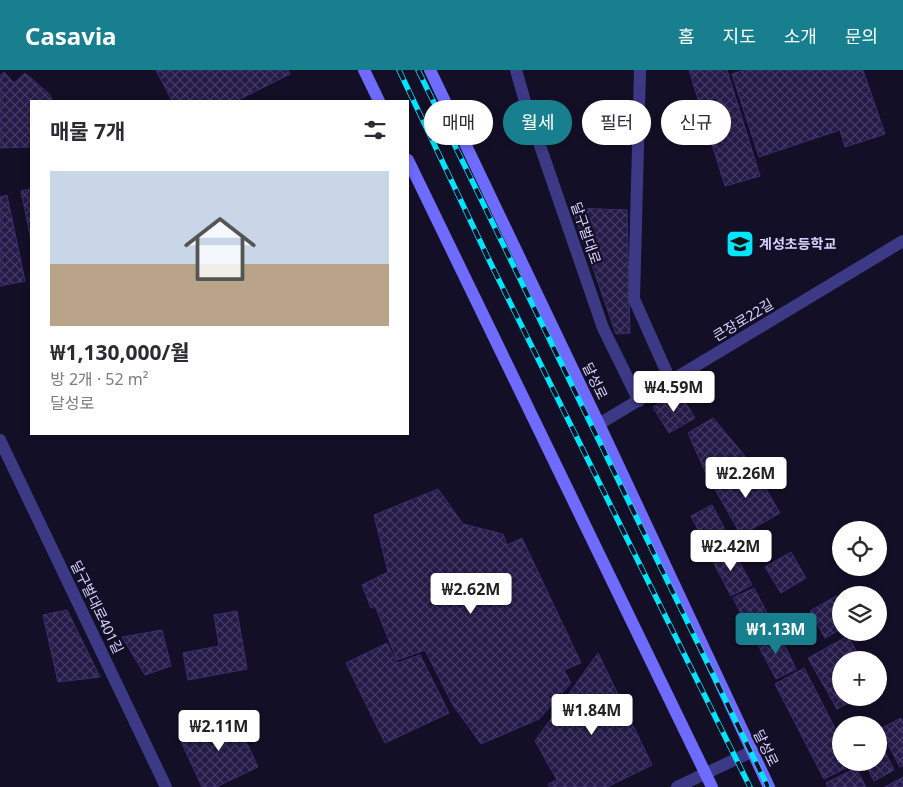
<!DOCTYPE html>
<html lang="ko">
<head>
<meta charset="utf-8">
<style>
	:root { --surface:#fff; --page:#f7f7f7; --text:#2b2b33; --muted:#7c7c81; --line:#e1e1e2; --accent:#187f8f }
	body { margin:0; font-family:"Noto Sans","Noto Sans KR",sans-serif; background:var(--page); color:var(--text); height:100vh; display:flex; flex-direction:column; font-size:19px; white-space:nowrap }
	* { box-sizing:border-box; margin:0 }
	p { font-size:16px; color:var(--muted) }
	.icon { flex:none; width:28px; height:28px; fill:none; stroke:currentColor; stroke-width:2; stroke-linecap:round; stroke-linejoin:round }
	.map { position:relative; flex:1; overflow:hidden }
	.sheet { position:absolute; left:30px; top:30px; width:379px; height:335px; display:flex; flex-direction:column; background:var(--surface); border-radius:0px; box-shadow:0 2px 8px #0003 }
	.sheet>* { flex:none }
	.guide { position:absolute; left:424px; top:30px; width:404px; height:45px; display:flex; gap:10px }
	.fabs { position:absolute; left:832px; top:451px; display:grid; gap:10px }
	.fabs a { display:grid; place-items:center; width:55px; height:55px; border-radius:50%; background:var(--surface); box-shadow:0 2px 8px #0003; font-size:25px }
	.price { position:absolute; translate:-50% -42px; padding:0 11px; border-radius:5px; background:#fff; color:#222; font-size:16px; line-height:32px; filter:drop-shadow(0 1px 2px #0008) }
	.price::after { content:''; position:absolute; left:50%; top:30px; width:15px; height:11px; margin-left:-8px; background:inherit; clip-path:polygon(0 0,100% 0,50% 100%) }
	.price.selected { background:var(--accent); color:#fff }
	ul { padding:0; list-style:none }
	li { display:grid; align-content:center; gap:10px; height:265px; padding:0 20px }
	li+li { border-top:1px solid var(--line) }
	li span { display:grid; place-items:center; height:155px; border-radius:0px; color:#555 }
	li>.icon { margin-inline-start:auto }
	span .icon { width:90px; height:90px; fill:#fffc; stroke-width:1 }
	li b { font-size:21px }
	h2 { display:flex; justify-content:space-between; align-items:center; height:60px; padding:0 20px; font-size:21px }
	.pill { padding:0 18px; border-radius:22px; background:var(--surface); box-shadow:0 2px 8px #0003; font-size:18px; line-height:45px }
	.pill.selected { background:var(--accent); color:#fff }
	header { display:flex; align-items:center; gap:30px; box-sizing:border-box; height:70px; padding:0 25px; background:var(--accent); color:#fff }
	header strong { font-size:24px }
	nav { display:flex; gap:28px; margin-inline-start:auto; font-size:18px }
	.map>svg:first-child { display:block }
	.building { fill:url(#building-cross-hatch); stroke:#3b2d73 }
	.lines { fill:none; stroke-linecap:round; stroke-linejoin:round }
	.service { stroke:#3d3a85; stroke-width:12 }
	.minor { stroke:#3d3a85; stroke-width:12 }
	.secondary { stroke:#6f6bff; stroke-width:12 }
	.rail-casing { stroke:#00e5ff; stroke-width:5.5 }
	.rail { stroke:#130f26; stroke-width:4; stroke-dasharray:11; stroke-linecap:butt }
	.labels { text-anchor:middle; stroke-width:4.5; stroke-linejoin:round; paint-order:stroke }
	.street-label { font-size:14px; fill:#d9d4ff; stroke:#130f26 }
	.poi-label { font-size:14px; font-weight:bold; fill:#d9d4ff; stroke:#130f26; text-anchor:start }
</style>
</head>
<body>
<header>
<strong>Casavia</strong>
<nav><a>홈</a><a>지도</a><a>소개</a><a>문의</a></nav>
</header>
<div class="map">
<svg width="903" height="717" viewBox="0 0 903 717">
	<defs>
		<pattern id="building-cross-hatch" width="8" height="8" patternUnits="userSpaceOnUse" patternTransform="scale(1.25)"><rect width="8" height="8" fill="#241b47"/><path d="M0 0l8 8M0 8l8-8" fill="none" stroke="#433b63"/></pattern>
	</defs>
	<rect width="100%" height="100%" fill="#130f26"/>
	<g class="building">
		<path d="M 156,0 L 288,0 L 290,4 L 236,31 L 172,31 Z"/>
		<path d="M 689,0 L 727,0 L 760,106 L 725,116 Z"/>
		<path d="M 744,0 L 863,0 L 885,64 L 845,77 L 840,60 L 759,87 L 732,4 Z"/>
		<path d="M 4,2 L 14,13 L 25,3 L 49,24 L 53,31 L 31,31 L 31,77 L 0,78 L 0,6 Z"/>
		<path d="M 31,119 L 31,170 L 21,121 Z"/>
		<path d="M 7,125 L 25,211 L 0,216 L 0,127 Z"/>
		<path d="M 572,138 L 627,140 L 630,263 L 616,264 Z"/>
		<path d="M 679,322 L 695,348 L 669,363 L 653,337 Z"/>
		<path d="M 713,348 L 746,387 L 708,408 L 688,363 Z"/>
		<path d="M 751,393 L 780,443 L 741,465 L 712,414 Z"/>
		<path d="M 438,419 L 463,454 L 503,464 L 507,475 L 522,468 L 581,593 L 564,600 L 571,613 L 539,649 L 481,674 L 453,635 L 425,580 L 397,590 L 375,536 L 371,538 L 362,515 L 388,502 L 374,445 Z"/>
		<path d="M 712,435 L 732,473 L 711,484 L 691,446 Z"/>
		<path d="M 731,477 L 752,515 L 731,526 L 711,488 Z"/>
		<path d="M 791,482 L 806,508 L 781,523 L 765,497 Z"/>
		<path d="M 754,518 L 774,556 L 753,567 L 733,528 Z"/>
		<path d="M 836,526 L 841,536 L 841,559 L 825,568 L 810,541 Z"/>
		<path d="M 67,540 L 100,607 L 58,612 L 43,545 Z"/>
		<path d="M 237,541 L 247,599 L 188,610 L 183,583 L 219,576 L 214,545 Z"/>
		<path d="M 162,560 L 171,596 L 145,605 L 122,567 Z"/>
		<path d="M 777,560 L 796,599 L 776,609 L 756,571 Z"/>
		<path d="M 848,566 L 861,590 L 841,590 L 841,628 L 858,628 L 837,639 L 808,588 Z"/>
		<path d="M 387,573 L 397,593 L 420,585 L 449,643 L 385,673 L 346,593 Z"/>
		<path d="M 598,583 L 652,695 L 607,717 L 550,717 L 548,714 L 557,710 L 535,671 Z"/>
		<path d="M 804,598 L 841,670 L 841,692 L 854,694 L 824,709 L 775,614 Z"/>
		<path d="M 232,642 L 258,697 L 216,717 L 202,717 L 179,667 Z"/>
		<path d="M 901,648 L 903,653 L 903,696 L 900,697 L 880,659 Z"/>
		<path d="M 879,670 L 894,700 L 874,711 L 864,692 L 879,692 Z"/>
		<path d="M 856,698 L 866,717 L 828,717 L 826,713 Z"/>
		<path d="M 903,707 L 903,717 L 885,717 Z"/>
	</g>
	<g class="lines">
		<path class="service" d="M 640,0 L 634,229 L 671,312"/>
		<g class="minor">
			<path d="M 516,0 L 526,35 L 603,258 L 639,331"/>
			<path d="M 599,354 L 903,171"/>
			<path d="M 0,370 L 166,717"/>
			<path d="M 677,717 L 751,682"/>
		</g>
		<g class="secondary">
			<path d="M 364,0 L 379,31"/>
			<path d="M 430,0 L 599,354 L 769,717"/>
			<path d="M 408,90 L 712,717"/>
		</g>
		<defs>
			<g id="rail">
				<path d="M 399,0 L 490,192 L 750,717"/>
				<path d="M 418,0 L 768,717"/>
			</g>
		</defs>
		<use href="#rail" class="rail-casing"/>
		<use href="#rail" class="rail"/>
	</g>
	<defs>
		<symbol id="school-square" viewBox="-11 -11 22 22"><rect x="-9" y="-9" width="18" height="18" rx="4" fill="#00e5ff" stroke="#130f26"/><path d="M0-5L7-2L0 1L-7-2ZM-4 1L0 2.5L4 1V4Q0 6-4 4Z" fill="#111"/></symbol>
	</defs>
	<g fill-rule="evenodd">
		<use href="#school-square" x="724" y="158" width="32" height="32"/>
	</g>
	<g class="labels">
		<g class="street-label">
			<text transform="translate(586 163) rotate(71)" y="5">달구벌대로</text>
			<text transform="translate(743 250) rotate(-31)" y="5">큰장로22길</text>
			<text transform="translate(595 311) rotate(64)" y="5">달성로</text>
			<text transform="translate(97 537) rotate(64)" y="5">달구벌대로401길</text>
			<text transform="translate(766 678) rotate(64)" y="5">달성로</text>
		</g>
		<g class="poi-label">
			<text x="759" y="179">계성초등학교</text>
		</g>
	</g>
</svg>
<div class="fabs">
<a><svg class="icon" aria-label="locate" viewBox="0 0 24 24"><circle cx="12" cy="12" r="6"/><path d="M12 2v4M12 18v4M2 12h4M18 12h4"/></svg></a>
<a><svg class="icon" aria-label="layers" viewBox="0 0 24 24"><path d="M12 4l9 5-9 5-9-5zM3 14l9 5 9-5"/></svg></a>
<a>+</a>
<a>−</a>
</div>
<b class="price" style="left:674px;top:343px">₩4.59M</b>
<b class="price" style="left:746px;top:429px">₩2.26M</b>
<b class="price" style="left:731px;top:502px">₩2.42M</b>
<b class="price" style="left:471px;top:545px">₩2.62M</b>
<b class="price selected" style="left:776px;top:585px">₩1.13M</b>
<b class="price" style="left:592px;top:666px">₩1.84M</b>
<b class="price" style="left:219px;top:682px">₩2.11M</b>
<div class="guide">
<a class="pill">매매</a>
<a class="pill selected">월세</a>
<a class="pill">필터</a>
<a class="pill">신규</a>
</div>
<section class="sheet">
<h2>매물 7개<svg class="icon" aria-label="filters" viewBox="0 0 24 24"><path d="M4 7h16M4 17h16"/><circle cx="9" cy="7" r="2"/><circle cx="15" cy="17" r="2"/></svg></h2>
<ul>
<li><span style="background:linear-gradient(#c9d6e8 60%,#b9a48a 0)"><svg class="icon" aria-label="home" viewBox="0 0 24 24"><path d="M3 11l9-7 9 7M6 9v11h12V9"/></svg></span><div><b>₩1,130,000/월</b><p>방 2개 · 52 m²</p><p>달성로</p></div></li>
</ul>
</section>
</div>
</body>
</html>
